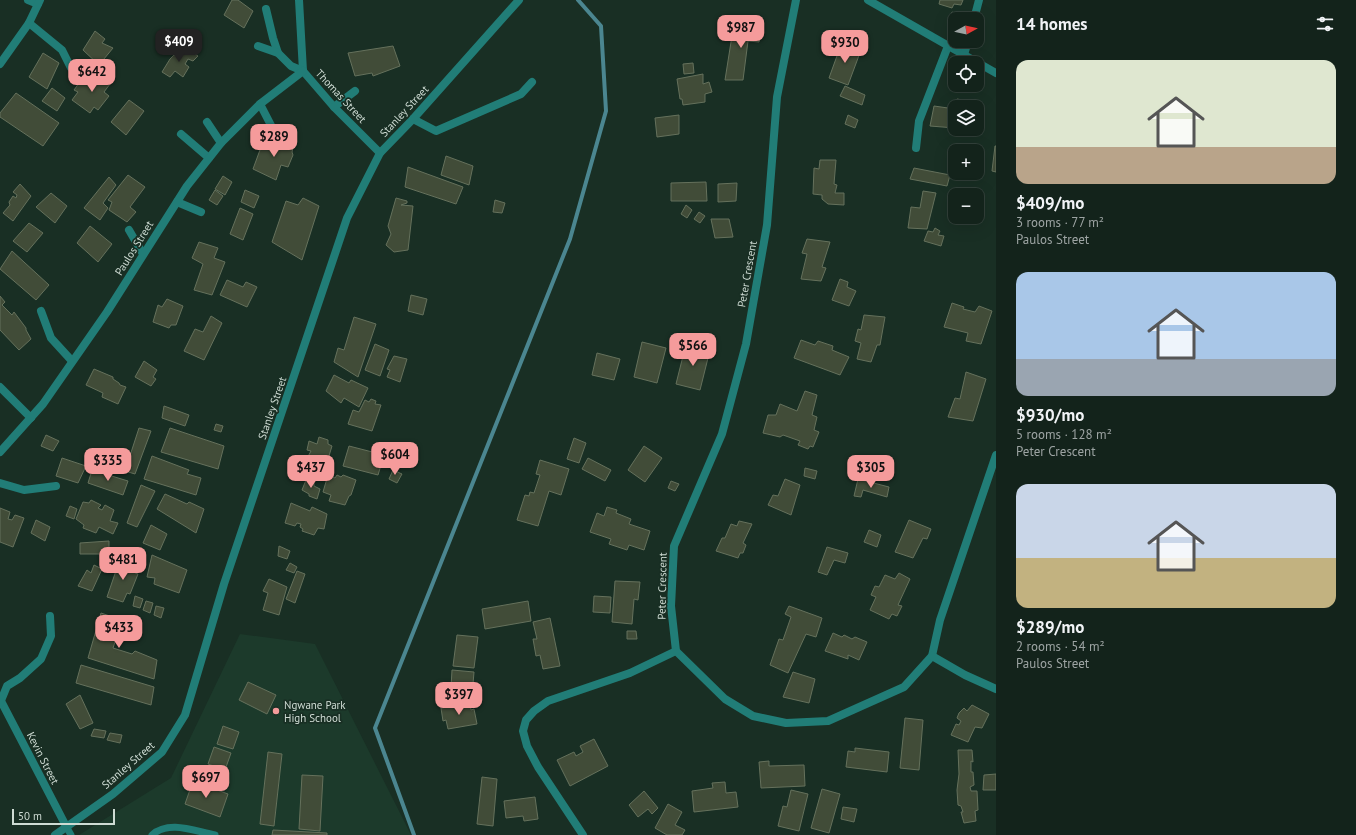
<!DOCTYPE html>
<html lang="en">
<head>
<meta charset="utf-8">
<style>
	:root { --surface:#13231b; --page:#1c2b24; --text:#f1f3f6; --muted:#9da4a3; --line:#32403a; --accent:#f59b9b }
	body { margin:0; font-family:"PT Sans",sans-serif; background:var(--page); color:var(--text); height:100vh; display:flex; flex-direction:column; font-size:15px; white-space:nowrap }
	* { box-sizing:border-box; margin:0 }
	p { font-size:13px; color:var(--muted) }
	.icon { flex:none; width:22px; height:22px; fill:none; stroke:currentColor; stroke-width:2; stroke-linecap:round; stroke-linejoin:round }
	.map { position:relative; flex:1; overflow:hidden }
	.sheet { display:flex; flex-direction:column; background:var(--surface); width:360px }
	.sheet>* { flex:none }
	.needle { width:26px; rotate:82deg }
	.tools { position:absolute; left:948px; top:12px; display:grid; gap:8px }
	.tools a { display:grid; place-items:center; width:36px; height:36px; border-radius:8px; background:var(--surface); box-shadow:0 4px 16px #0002,0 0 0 1px var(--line); font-size:20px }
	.scale { position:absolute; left:12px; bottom:10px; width:103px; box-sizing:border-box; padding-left:4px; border:2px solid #cedbd3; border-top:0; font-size:11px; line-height:14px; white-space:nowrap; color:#cedbd3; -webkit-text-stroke:3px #192f24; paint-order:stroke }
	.price { position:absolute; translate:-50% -34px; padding:0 9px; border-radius:8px; background:var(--accent); color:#111; font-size:13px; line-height:26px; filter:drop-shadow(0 1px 2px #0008) }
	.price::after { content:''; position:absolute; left:50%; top:24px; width:12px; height:9px; margin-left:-6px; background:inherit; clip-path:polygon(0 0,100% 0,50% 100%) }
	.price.current { background:#222; color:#fff }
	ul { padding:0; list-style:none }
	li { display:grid; align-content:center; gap:8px; height:212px; padding:0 20px }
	li span { display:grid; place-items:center; height:124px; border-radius:12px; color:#555 }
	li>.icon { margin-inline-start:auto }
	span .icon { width:72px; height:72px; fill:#fffc; stroke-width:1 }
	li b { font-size:17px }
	h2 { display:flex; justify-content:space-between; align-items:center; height:48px; padding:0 20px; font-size:17px }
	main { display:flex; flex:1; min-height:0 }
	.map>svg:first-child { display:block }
	.built { fill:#1c3a2b }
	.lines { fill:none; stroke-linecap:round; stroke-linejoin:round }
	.stream { stroke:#4b8690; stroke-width:4 }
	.building { fill:#414c38; stroke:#65715c }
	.service { stroke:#217d77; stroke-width:7 }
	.minor { stroke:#217d77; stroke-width:8 }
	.poi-dot { fill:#f59b9b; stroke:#192f24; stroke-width:1.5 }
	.labels { text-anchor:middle; stroke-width:3.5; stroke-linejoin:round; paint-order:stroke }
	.street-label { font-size:11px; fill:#cedbd3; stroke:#192f24 }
	.poi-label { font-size:11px; fill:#cedbd3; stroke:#192f24; text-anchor:start }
</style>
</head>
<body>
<main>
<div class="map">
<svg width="996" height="835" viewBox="0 0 996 835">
	<rect width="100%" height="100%" fill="#192f24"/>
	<path class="built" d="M 240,634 L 315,644 L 411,835 L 79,835 L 171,778 Z"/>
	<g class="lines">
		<path class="stream" d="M 414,835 L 375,728 L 570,239 L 606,111 L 601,26 L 578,0"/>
	</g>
	<g class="building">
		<path d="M 232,0 L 238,0 L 253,11 L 244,28 L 224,15 Z"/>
		<path d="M 940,0 L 963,0 L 961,5 L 954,4 L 952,8 L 939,4 Z"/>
		<path d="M 952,12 L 960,15 L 959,19 L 950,18 Z"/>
		<path d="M 745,21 L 750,22 L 751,25 L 762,26 L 759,42 L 748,41 L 743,80 L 725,80 L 734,23 L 743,24 Z"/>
		<path d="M 95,31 L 105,39 L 102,43 L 113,48 L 99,65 L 83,50 Z"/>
		<path d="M 842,42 L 861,50 L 848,85 L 829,78 Z"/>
		<path d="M 393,46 L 400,66 L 373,76 L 372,73 L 355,76 L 348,53 Z"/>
		<path d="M 185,47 L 198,56 L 193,61 L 188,59 L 185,64 L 189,67 L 183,77 L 175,71 L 170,77 L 162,72 L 170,59 L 174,55 L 178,56 Z"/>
		<path d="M 43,53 L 59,63 L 47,89 L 29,77 Z"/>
		<path d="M 693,63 L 694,73 L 684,74 L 683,64 Z"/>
		<path d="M 93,71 L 110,84 L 104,92 L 109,96 L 98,110 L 94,107 L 90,113 L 72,100 L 78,92 L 74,90 L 82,79 L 86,81 Z"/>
		<path d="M 703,74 L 703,84 L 709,82 L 712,92 L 705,94 L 705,102 L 683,105 L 682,99 L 680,99 L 677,79 Z"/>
		<path d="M 845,86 L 865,95 L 862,105 L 840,96 Z"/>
		<path d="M 52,88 L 65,98 L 57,111 L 42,101 Z"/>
		<path d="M 16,93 L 59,123 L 43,146 L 0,117 L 0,113 Z"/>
		<path d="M 957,99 L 968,101 L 967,107 L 956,107 Z"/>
		<path d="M 129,100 L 144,111 L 126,135 L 111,122 Z"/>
		<path d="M 934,106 L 955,109 L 955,128 L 930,126 Z"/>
		<path d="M 679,115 L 679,134 L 657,137 L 655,118 Z"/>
		<path d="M 848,115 L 858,120 L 855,128 L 845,124 Z"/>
		<path d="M 282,137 L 294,144 L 292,152 L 293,155 L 288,167 L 281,165 L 276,180 L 253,169 L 264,139 L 275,146 Z"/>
		<path d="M 995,146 L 996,146 L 996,172 L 992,171 Z"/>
		<path d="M 446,156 L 473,166 L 469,185 L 441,175 Z"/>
		<path d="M 820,160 L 836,160 L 834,184 L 837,185 L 835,193 L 844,193 L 844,205 L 828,204 L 822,199 L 822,195 L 813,194 L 814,168 L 819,169 Z"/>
		<path d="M 408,167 L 463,187 L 456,204 L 405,187 Z"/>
		<path d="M 914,168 L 950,175 L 947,186 L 910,179 Z"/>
		<path d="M 128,175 L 145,187 L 130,207 L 136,212 L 127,222 L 109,210 L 112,202 L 108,200 Z"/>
		<path d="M 223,176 L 232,182 L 225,195 L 215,189 Z"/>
		<path d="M 109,177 L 116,185 L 103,203 L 108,208 L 100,220 L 84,208 Z"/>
		<path d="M 706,182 L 707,201 L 671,201 L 671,183 Z"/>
		<path d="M 737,183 L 736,201 L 718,202 L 718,184 Z"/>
		<path d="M 20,184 L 31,196 L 13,221 L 3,213 L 10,205 L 9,202 L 13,196 L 16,198 L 17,195 L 13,192 Z"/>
		<path d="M 215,190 L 223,196 L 217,205 L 209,200 Z"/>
		<path d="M 245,190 L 259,196 L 254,208 L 241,202 Z"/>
		<path d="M 923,191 L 936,193 L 927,229 L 908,228 L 911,207 L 920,208 Z"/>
		<path d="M 51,193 L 67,206 L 55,223 L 36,207 Z"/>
		<path d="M 303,198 L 319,206 L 302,260 L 272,242 L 286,201 L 298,205 Z"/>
		<path d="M 396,198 L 407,201 L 407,203 L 401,205 L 413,206 L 408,250 L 394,252 L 386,245 L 391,234 L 388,226 Z"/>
		<path d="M 495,200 L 505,203 L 502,213 L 493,212 Z"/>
		<path d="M 686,205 L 692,210 L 687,218 L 681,214 Z"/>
		<path d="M 240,208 L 253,214 L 243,240 L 230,234 Z"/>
		<path d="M 699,212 L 705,216 L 700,223 L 694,219 Z"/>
		<path d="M 711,219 L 729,219 L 733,237 L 715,238 Z"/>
		<path d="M 29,223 L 43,233 L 27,252 L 13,241 Z"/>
		<path d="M 90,226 L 112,244 L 98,262 L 77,243 Z"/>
		<path d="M 935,228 L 940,231 L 938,235 L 944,236 L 941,246 L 924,241 L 928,231 L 933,232 Z"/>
		<path d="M 807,239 L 830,242 L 822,267 L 826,268 L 821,281 L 801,279 L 807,254 L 802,253 Z"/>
		<path d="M 199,242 L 218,248 L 214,258 L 225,262 L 212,295 L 194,290 L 203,264 L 192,258 Z"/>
		<path d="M 12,251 L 49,285 L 36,300 L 0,269 Z"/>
		<path d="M 840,279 L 848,282 L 847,287 L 856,291 L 849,306 L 832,300 Z"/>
		<path d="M 227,280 L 243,287 L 246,282 L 257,287 L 247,307 L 220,295 Z"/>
		<path d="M 411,295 L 427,299 L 423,315 L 408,311 Z"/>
		<path d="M 0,296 L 5,302 L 2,305 L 12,315 L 14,312 L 26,328 L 26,330 L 31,339 L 19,350 L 0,330 Z"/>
		<path d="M 167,299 L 183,306 L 176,325 L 171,325 L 169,328 L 153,322 L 158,305 L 162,307 Z"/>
		<path d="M 952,303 L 964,307 L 963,309 L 975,312 L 979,306 L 992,311 L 981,344 L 966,341 L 968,333 L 944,327 Z"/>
		<path d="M 864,315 L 885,317 L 880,345 L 877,345 L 871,362 L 857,359 L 861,343 L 855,341 L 858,329 L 861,330 Z"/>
		<path d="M 211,316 L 222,323 L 204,360 L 184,351 L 195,329 L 203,332 Z"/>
		<path d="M 354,317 L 376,324 L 358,377 L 334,362 L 338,348 L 344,350 Z"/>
		<path d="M 801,340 L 815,345 L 818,341 L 833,346 L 832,350 L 849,357 L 840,375 L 794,358 Z"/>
		<path d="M 642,342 L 666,348 L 657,383 L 634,377 Z"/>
		<path d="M 375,344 L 389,350 L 380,376 L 365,370 Z"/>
		<path d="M 686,344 L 710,350 L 700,390 L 676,384 Z"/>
		<path d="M 597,353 L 620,359 L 614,380 L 592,375 Z"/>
		<path d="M 394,356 L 407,359 L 400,382 L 387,377 L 390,370 L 387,369 Z"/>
		<path d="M 144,361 L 157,370 L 153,377 L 156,379 L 151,386 L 135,377 Z"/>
		<path d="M 94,369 L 113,377 L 113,379 L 119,383 L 120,385 L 126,387 L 118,404 L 102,397 L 103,393 L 86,385 Z"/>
		<path d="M 966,372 L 986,379 L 973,421 L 948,417 L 955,398 L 960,399 Z"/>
		<path d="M 334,375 L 349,383 L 351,380 L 368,388 L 359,407 L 344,398 L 341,403 L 326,391 Z"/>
		<path d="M 805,391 L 817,395 L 812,415 L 817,417 L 814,430 L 819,432 L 813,447 L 810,446 L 808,449 L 798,445 L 800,441 L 783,435 L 780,437 L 763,433 L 768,415 L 776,415 L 780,404 L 797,411 Z"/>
		<path d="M 371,399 L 376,401 L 375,404 L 381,405 L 372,431 L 348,424 L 353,410 L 359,412 L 365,400 L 369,402 Z"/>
		<path d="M 164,406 L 189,415 L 185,426 L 162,418 Z"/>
		<path d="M 216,424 L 223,426 L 221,432 L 214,430 Z"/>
		<path d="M 139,428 L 151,431 L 135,474 L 125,471 Z"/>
		<path d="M 170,428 L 224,446 L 218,469 L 161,452 Z"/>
		<path d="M 46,435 L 59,441 L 53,451 L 41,446 Z"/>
		<path d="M 319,437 L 328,440 L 328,444 L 332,446 L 325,469 L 309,466 L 309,463 L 305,462 L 311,451 L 307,450 L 309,441 L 317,444 Z"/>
		<path d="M 574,438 L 586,443 L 579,463 L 567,459 Z"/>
		<path d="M 349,446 L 384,455 L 378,475 L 343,466 Z"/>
		<path d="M 644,446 L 662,458 L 645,482 L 628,470 Z"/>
		<path d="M 152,456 L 189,470 L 187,474 L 201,478 L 196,495 L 144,479 Z"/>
		<path d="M 62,458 L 86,466 L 78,483 L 56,476 Z"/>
		<path d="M 588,458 L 611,470 L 605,481 L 582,469 Z"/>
		<path d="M 540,460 L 569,469 L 561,495 L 549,491 L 538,526 L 517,520 L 525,495 L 529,496 L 530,492 L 534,493 L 540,475 L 536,474 Z"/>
		<path d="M 805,468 L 817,471 L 815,479 L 804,476 Z"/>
		<path d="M 92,470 L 128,481 L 123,495 L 88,483 Z"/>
		<path d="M 393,470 L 402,474 L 397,483 L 389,479 Z"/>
		<path d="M 328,475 L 335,478 L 337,475 L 341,477 L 343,475 L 356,480 L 351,495 L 349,496 L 345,505 L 329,501 L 331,495 L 323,492 Z"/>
		<path d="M 785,479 L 800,485 L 791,515 L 768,505 L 773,495 L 778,496 Z"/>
		<path d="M 858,479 L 889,487 L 887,497 L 863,490 L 861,497 L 854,496 Z"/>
		<path d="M 306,480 L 314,483 L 314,486 L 320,489 L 317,499 L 309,496 L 309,494 L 302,490 Z"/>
		<path d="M 671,481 L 679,484 L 675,491 L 668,488 Z"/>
		<path d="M 141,485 L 155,491 L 137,527 L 127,523 Z"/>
		<path d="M 165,494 L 187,504 L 189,502 L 204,509 L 196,533 L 157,509 Z"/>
		<path d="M 91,500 L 101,505 L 98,508 L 102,510 L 105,505 L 114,510 L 110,521 L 118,523 L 113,534 L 99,527 L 96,533 L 83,528 L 84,525 L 76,519 L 83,502 L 89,503 Z"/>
		<path d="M 291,503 L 310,511 L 312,507 L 327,514 L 324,529 L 318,528 L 314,535 L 302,531 L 303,529 L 300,527 L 301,524 L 297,523 L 295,526 L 285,523 Z"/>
		<path d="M 70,506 L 77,509 L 74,519 L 66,516 Z"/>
		<path d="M 607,507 L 617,510 L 616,513 L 631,519 L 629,524 L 650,531 L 644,550 L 629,545 L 627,550 L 609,544 L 611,539 L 590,532 L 597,513 L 604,516 Z"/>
		<path d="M 0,508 L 10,512 L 8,519 L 12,520 L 15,515 L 24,518 L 13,547 L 0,542 Z"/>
		<path d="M 36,520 L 50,527 L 45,541 L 31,533 Z"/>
		<path d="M 909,520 L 931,529 L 927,539 L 923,538 L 913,558 L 895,552 Z"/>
		<path d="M 739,521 L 752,524 L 743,543 L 746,545 L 743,553 L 740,553 L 738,558 L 716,551 L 722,538 L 725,538 L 731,524 L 737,526 Z"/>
		<path d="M 151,525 L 167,534 L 160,550 L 143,543 Z"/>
		<path d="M 869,530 L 881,535 L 877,547 L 864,542 Z"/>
		<path d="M 109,541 L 109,554 L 80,554 L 80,543 Z"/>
		<path d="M 279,546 L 290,551 L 287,559 L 278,556 Z"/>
		<path d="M 827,547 L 848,553 L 845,563 L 834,560 L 827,575 L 818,572 Z"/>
		<path d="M 152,555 L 187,570 L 179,593 L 154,584 L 155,578 L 147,577 Z"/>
		<path d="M 120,559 L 138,566 L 135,573 L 138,574 L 130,594 L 127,593 L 123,602 L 107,597 Z"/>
		<path d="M 290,563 L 297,567 L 294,573 L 286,570 Z"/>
		<path d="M 94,565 L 102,569 L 92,591 L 78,586 L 87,570 L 91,573 Z"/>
		<path d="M 297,571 L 305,574 L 295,603 L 286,599 Z"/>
		<path d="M 899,573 L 910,579 L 898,605 L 902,606 L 897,616 L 892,614 L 889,619 L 870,610 L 876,597 L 871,595 L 875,586 L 879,587 L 885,575 L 895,579 Z"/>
		<path d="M 269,579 L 287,587 L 279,615 L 263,610 L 268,593 L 263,591 Z"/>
		<path d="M 615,581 L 640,582 L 638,600 L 634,599 L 632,624 L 612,622 Z"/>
		<path d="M 135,596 L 143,599 L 140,608 L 133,606 Z"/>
		<path d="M 594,596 L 611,597 L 610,613 L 593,612 Z"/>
		<path d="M 146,601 L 153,603 L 150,613 L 143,610 Z"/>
		<path d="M 528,601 L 531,621 L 485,629 L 482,609 Z"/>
		<path d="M 156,606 L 164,608 L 161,618 L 154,615 Z"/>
		<path d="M 789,606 L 822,618 L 816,637 L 806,634 L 788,673 L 770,665 L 779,639 L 783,640 L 791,617 L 785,614 Z"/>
		<path d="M 101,613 L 130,623 L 124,634 L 118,633 L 113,648 L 132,654 L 135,651 L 157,660 L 154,679 L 88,658 Z"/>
		<path d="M 550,618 L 560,666 L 543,669 L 540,655 L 536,656 L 533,639 L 537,639 L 533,622 Z"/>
		<path d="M 627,631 L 636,631 L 637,639 L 627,639 Z"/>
		<path d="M 833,633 L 842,637 L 844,635 L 852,639 L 855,637 L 867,642 L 859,660 L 848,655 L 848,659 L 825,651 Z"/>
		<path d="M 457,635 L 478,637 L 474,668 L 453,666 Z"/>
		<path d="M 81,665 L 154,687 L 151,705 L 76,683 Z"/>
		<path d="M 452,670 L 474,672 L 473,684 L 468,684 L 467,689 L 451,688 Z"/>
		<path d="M 793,672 L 815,679 L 809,703 L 783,697 Z"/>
		<path d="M 248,682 L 276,695 L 267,714 L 239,700 Z"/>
		<path d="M 80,695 L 93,723 L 80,729 L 66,704 Z"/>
		<path d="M 470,704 L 471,710 L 474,709 L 477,724 L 448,729 L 446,720 L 443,721 L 441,708 Z"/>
		<path d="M 972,705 L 989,714 L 982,728 L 975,727 L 968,742 L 951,735 L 956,724 L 959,725 L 961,721 L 957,718 L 959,713 L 964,708 L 967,711 Z"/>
		<path d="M 905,718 L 923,720 L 919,770 L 900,768 Z"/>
		<path d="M 223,726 L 239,732 L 233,749 L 217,744 Z"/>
		<path d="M 94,729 L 106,731 L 104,738 L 91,736 Z"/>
		<path d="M 110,733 L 122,735 L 120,743 L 107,740 Z"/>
		<path d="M 594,739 L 608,766 L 570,786 L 557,760 L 574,752 L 576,756 L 583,752 L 580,746 Z"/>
		<path d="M 214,747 L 231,753 L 225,770 L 208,764 Z"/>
		<path d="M 855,748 L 889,752 L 887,772 L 846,767 L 848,751 L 855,752 Z"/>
		<path d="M 958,750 L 972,750 L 973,762 L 971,761 L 971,772 L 973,772 L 974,785 L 970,787 L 971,791 L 977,791 L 978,810 L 975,811 L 976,821 L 964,823 L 961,812 L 963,812 L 961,806 L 958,805 L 957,790 L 959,774 Z"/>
		<path d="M 268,752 L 282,754 L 274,826 L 260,824 Z"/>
		<path d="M 769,761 L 769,766 L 804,765 L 805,786 L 761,788 L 759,762 Z"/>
		<path d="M 996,774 L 996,790 L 983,790 L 984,775 Z"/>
		<path d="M 302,775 L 323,776 L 320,831 L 299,829 Z"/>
		<path d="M 482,777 L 497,779 L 493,826 L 477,824 Z"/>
		<path d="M 193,781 L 228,794 L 220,817 L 185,804 Z"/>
		<path d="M 725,782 L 726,793 L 736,792 L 738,807 L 694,812 L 692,791 L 713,788 L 712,783 Z"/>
		<path d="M 822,789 L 840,794 L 829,833 L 811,828 Z"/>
		<path d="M 791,790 L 808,794 L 799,831 L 778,826 L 783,806 L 787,807 Z"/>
		<path d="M 644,791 L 658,808 L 652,814 L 648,809 L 638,817 L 629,805 Z"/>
		<path d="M 535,797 L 538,819 L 524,821 L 523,816 L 506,818 L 504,801 Z"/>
		<path d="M 668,804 L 682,812 L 675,825 L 685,830 L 682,835 L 667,835 L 655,828 Z"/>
		<path d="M 843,807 L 857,809 L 854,822 L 841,819 Z"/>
		<path d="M 273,830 L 327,833 L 327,835 L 272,835 Z"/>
	</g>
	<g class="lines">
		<g class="service">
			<path d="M 67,828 L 71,835"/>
			<path d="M 152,835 C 169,820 194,831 215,835"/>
		</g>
		<g class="minor">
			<path d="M 28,0 L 38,4"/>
			<path d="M 299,0 L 303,71 L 334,107 L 380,153"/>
			<path d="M 796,0 L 777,97 L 767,225 L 746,344 L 722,434 L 674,546 L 671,606 L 676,651 L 725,699 L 753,716 L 786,723 L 828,721 L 904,687 L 932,656 L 940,620 L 996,455"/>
			<path d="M 868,0 L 996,73"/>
			<path d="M 266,9 L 273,38 L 278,53"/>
			<path d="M 974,19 L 979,0"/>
			<path d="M 29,23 L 62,50 L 71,68"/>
			<path d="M 258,46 L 278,53 L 291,66 L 303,71"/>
			<path d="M 964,55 L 968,41"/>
			<path d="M 0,64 L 29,23 L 40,0"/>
			<path d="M 260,104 L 275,133"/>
			<path d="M 334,107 L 355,91"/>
			<path d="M 413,119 L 436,131 L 521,94 L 532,82"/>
			<path d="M 207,122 L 221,143"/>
			<path d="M 181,134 L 209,158"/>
			<path d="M 916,148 L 919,121 L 948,46"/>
			<path d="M 177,202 L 201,212"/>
			<path d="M 129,230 L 143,254"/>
			<path d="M 41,311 L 51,338 L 72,361"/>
			<path d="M 0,387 L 31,418"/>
			<path d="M 0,452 L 43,404 L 107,312 L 187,186 L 221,143 L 260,104 L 303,71"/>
			<path d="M 0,483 L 24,490 L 56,486"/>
			<path d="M 932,656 L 965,675 L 996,689"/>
			<path d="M 0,699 L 67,828"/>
			<path d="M 0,703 L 7,686 L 20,678 L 41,659 L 51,636 L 50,616"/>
			<path d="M 55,835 L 113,794 L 162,752 L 185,715 L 224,584 L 347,218 L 380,153 L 413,119 L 519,0"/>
			<path d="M 583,835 L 538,767 L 527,746 L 523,731 L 526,720 L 534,711 L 548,701 L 630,673 L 676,651"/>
		</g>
	</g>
	<circle class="poi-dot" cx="276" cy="711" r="4"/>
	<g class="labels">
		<g class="street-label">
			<text transform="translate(341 96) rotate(47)" y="4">Thomas Street</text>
			<text transform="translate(404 111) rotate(-47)" y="4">Stanley Street</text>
			<text transform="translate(134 248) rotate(-58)" y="4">Paulos Street</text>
			<text transform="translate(747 274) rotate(-80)" y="4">Peter Crescent</text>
			<text transform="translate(272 408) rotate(-71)" y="4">Stanley Street</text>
			<text transform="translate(662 586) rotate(-89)" y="4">Peter Crescent</text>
			<text transform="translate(43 758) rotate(63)" y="4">Kevin Street</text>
			<text transform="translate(128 765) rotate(-41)" y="4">Stanley Street</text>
		</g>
		<g class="poi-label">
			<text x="284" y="709">Ngwane Park<tspan x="284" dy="13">High School</tspan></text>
		</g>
	</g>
</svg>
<div class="tools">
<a><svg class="needle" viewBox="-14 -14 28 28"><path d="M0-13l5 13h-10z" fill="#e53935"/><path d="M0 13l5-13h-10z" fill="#9da4a3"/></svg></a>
<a><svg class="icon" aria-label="locate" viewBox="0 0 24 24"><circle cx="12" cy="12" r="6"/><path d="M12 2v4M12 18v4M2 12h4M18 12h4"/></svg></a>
<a><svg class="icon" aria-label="layers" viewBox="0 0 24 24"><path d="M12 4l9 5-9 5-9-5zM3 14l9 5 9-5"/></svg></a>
<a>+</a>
<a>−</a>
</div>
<div class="scale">50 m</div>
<b class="price" style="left:741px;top:49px">$987</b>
<b class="price current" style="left:179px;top:63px">$409</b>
<b class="price" style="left:845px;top:64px">$930</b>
<b class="price" style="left:92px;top:93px">$642</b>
<b class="price" style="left:274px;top:158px">$289</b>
<b class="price" style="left:693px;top:367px">$566</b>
<b class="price" style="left:395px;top:476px">$604</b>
<b class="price" style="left:108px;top:482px">$335</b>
<b class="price" style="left:311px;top:489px">$437</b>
<b class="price" style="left:871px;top:489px">$305</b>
<b class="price" style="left:123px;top:581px">$481</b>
<b class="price" style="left:119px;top:649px">$433</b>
<b class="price" style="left:459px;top:716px">$397</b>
<b class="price" style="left:206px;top:799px">$697</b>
</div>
<section class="sheet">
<h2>14 homes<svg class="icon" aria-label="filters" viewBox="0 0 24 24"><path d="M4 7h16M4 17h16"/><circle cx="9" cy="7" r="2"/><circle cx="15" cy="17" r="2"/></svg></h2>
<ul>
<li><span style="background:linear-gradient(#dfe7d0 70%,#b9a48a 0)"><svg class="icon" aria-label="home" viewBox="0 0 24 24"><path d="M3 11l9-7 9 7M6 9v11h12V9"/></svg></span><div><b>$409/mo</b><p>3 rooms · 77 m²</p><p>Paulos Street</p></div></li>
<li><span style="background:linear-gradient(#a9c7e8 70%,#9aa5b1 0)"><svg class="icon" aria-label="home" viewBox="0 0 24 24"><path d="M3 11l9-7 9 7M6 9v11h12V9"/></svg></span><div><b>$930/mo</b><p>5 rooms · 128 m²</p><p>Peter Crescent</p></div></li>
<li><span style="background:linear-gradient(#c9d6e8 60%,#c2b280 0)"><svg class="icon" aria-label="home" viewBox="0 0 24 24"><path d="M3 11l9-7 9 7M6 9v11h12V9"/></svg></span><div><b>$289/mo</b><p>2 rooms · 54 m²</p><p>Paulos Street</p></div></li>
</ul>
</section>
</main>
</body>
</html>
